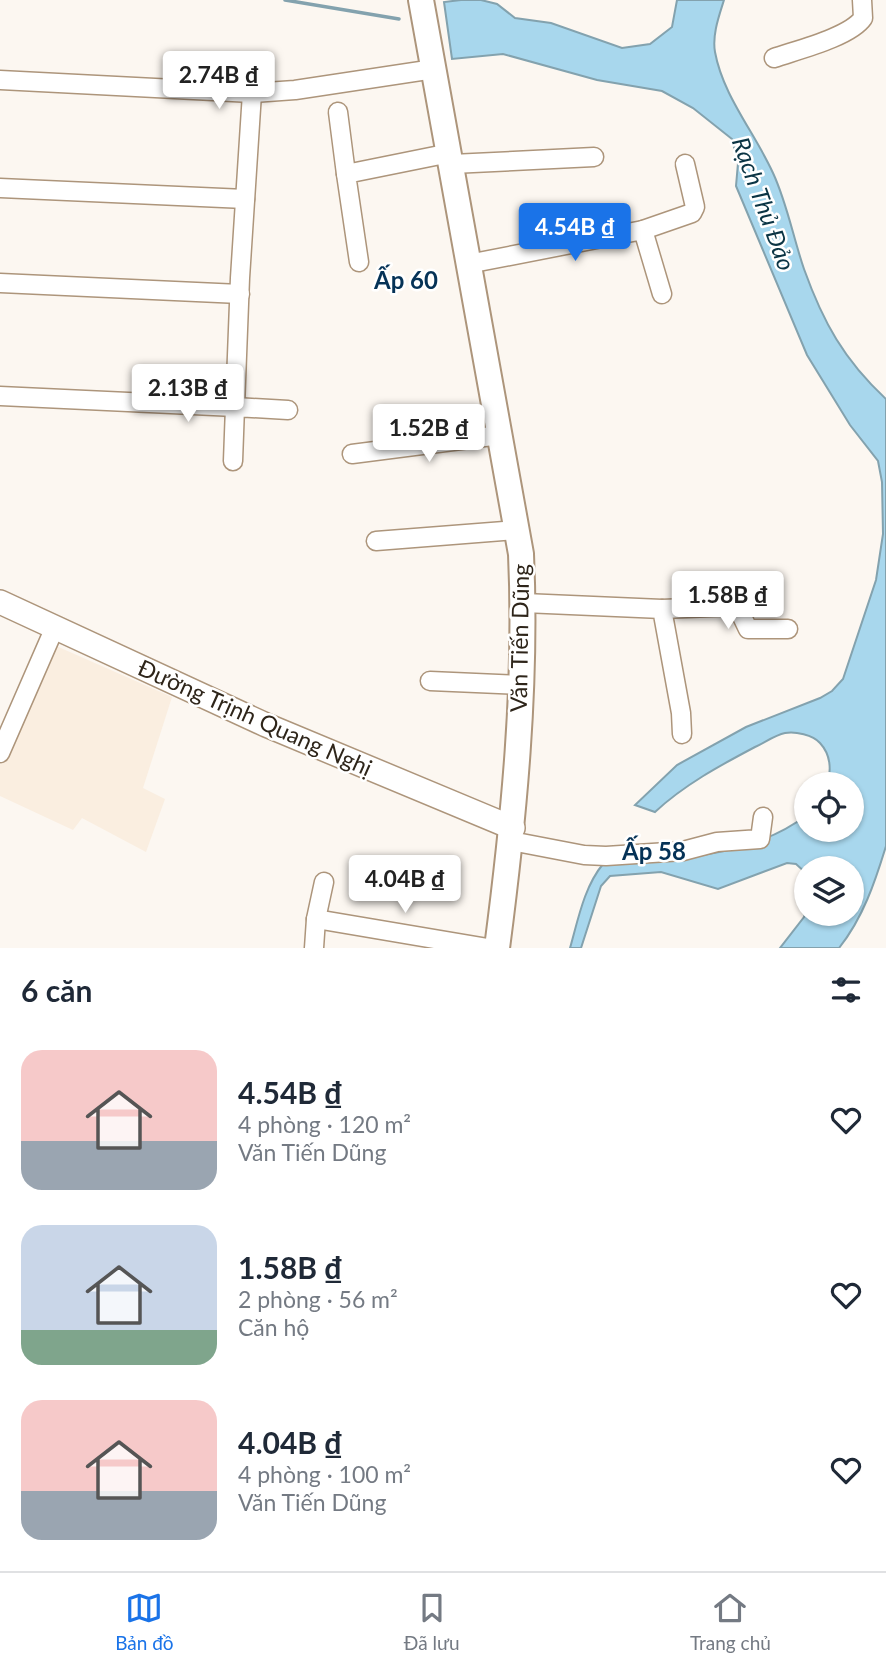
<!DOCTYPE html>
<html lang="vi">
<head>
<meta charset="utf-8">
<style>
	:root { --surface:#fff; --page:#f6f6f7; --text:#1f2937; --muted:#747a83; --line:#e0e1e3; --accent:#1a73e8 }
	body { margin:0; font-family:Lato,sans-serif; background:var(--page); color:var(--text); height:100vh; display:flex; flex-direction:column; font-size:26px; white-space:nowrap }
	* { box-sizing:border-box; margin:0 }
	p { font-size:23px; color:var(--muted) }
	.icon { flex:none; width:38px; height:38px; fill:none; stroke:currentColor; stroke-width:2; stroke-linecap:round; stroke-linejoin:round }
	.map { position:relative; height:948px; overflow:hidden }
	.panel { display:flex; flex-direction:column; background:var(--surface); flex:1 }
	.panel>* { flex:none }
	.tools { position:absolute; left:794px; top:772px; display:grid; gap:14px }
	.tools a { display:grid; place-items:center; width:70px; height:70px; border-radius:50%; background:var(--surface); box-shadow:0 2px 5px #0004; font-size:35px }
	.price { position:absolute; translate:-50% -60px; padding:0 16px; border-radius:7px; background:#fff; color:#222; font-size:23px; line-height:46px; filter:drop-shadow(0 2px 4px #0008) }
	.price::after { content:''; position:absolute; left:50%; top:42px; width:21px; height:16px; margin-left:-10px; background:inherit; clip-path:polygon(0 0,100% 0,50% 100%) }
	.price.on { background:var(--accent); color:#fff }
	ul { padding:0; list-style:none }
	li { display:flex; align-items:center; gap:21px; height:175px; padding:0 21px }
	li span { display:grid; place-items:center; flex:none; width:196px; height:140px; border-radius:21px; color:#555 }
	li>.icon { margin-inline-start:auto }
	span .icon { width:84px; height:84px; fill:#fffc; stroke-width:1 }
	li b { font-size:30px }
	h2 { display:flex; justify-content:space-between; align-items:center; height:84px; padding:0 21px; font-size:30px }
	.tabs { display:flex; justify-content:space-around; align-items:center; height:98px; border-top:2px solid var(--line); background:var(--surface); font-size:19px; color:var(--muted) }
	.tabs a { display:grid; justify-items:center; gap:4px }
	.tabs .on { color:var(--accent) }
	.map>svg:first-child { display:block }
	.built { fill:#faeee0 }
	.water { fill:#a8d7ed; stroke:#83a2ae; stroke-width:2 }
	.lines { fill:none; stroke-linecap:round; stroke-linejoin:round }
	.stream { stroke:#83a2ae; stroke-width:3.5 }
	.minor-casing { stroke:#ad957b; stroke-width:21 }
	.major-casing { stroke:#ad957b; stroke-width:26 }
	.highway-casing { stroke:#ad957b; stroke-width:28 }
	.minor { stroke:#fff; stroke-width:18 }
	.major { stroke:#fff; stroke-width:23 }
	.highway { stroke:#fff; stroke-width:24 }
	.labels { text-anchor:middle; stroke-width:5; stroke-linejoin:round; paint-order:stroke }
	.street-label { font-size:23px; fill:#2e251a; stroke:#fff }
	.water-label { font-size:24px; font-style:italic; fill:#0a3444; stroke:#fff }
	.neighbourhood-label { font-size:24px; font-weight:bold; fill:#053256; stroke:#fff }
</style>
</head>
<body>
<div class="map">
<svg width="886" height="948" viewBox="0 0 886 948">
	<rect width="100%" height="100%" fill="#fcf7f1"/>
	<path class="built" d="M 54,645 L 172,697 L 143,788 L 165,799 L 146,852 L 82,818 L 73,830 L 0,796 L 0,765 Z"/>
	<path class="water" d="M 461,0 L 481,0 L 497,4 L 515,18 L 551,23 L 622,48 L 650,44 L 672,27 L 677,0 L 724,0 C 719,16 712,35 715,52 C 723,96 755,133 773,173 C 787,203 793,237 804,269 C 823,322 844,360 886,399 L 886,846 C 875,882 863,918 839,948 L 780,948 L 804,917 L 807,907 L 807,914 L 852,914 L 852,868 L 807,868 L 807,874 L 796,864 L 787,863 L 718,889 L 661,872 L 610,876 L 601,886 L 581,948 L 570,948 C 578,920 584,887 603,864 C 673,858 749,859 807,815 L 807,830 L 852,830 L 852,784 L 828,784 C 831,769 831,755 820,743 C 813,735 795,731 785,733 C 775,735 764,743 755,747 C 719,766 684,785 655,812 L 635,805 L 677,765 L 746,727 L 820,698 L 832,691 L 843,679 L 876,580 L 883,534 L 882,482 L 878,461 L 850,425 L 807,355 L 736,186 L 738,163 L 732,139 L 693,108 L 662,91 L 597,80 L 503,54 L 452,59 L 444,2 Z"/>
	<g class="lines">
		<path class="stream" d="M 285,0 L 399,19"/>
		<defs>
			<g id="minor">
				<path d="M 774,58 C 797,50 850,37 863,18 L 862,0"/>
				<path d="M 0,80 L 252,93 L 295,90 L 434,69"/>
				<path d="M 338,112 L 346,174"/>
				<path d="M 452,164 L 594,157"/>
				<path d="M 0,188 L 245,199"/>
				<path d="M 643,230 L 692,213 L 695,207 L 685,164"/>
				<path d="M 359,262 L 346,174 L 450,153"/>
				<path d="M 468,264 L 643,230 L 662,294"/>
				<path d="M 0,283 L 240,294"/>
				<path d="M 0,396 L 235,407 L 240,278 L 252,93"/>
				<path d="M 352,454 L 500,435"/>
				<path d="M 233,461 L 235,407 L 288,410"/>
				<path d="M 376,541 L 517,530"/>
				<path d="M 524,603 L 662,609 L 681,713 L 682,734"/>
				<path d="M 662,609 L 737,606 L 748,629 L 788,629"/>
				<path d="M 430,681 L 520,685"/>
				<path d="M 0,753 L 55,627"/>
				<path d="M 511,841 L 584,855 L 606,856 L 683,851 L 717,842 L 760,839 L 763,817"/>
				<path d="M 316,919 L 488,948"/>
				<path d="M 314,948 L 316,919 L 324,882"/>
			</g>
			<path id="major" d="M 0,602 L 266,725 L 513,828"/>
			<path id="highway" d="M 421,0 L 521,554 C 527,685 514,818 497,948"/>
		</defs>
		<use href="#minor" class="minor-casing"/>
		<use href="#major" class="major-casing"/>
		<use href="#highway" class="highway-casing"/>
		<use href="#minor" class="minor"/>
		<use href="#major" class="major"/>
		<use href="#highway" class="highway"/>
	</g>
	<g class="labels">
		<g class="street-label">
			<text transform="translate(520 638) rotate(-89)" y="8">Văn Tiến Dũng</text>
			<text transform="translate(255 718) rotate(24)" y="8">Đường Trịnh Quang Nghị</text>
		</g>
		<g class="water-label">
			<text transform="translate(763 204) rotate(70)" y="8">Rạch Thủ Đảo</text>
		</g>
		<g class="neighbourhood-label">
			<text x="406" y="289">Ấp 60</text>
			<text x="654" y="860">Ấp 58</text>
		</g>
	</g>
</svg>
<div class="tools">
<a><svg class="icon" aria-label="locate" viewBox="0 0 24 24"><circle cx="12" cy="12" r="6"/><path d="M12 2v4M12 18v4M2 12h4M18 12h4"/></svg></a>
<a><svg class="icon" aria-label="layers" viewBox="0 0 24 24"><path d="M12 4l9 5-9 5-9-5zM3 14l9 5 9-5"/></svg></a>
</div>
<b class="price" style="left:219px;top:111px">2.74B ₫</b>
<b class="price on" style="left:575px;top:263px">4.54B ₫</b>
<b class="price" style="left:188px;top:424px">2.13B ₫</b>
<b class="price" style="left:429px;top:464px">1.52B ₫</b>
<b class="price" style="left:728px;top:631px">1.58B ₫</b>
<b class="price" style="left:405px;top:915px">4.04B ₫</b>
</div>
<section class="panel">
<h2>6 căn<svg class="icon" aria-label="filters" viewBox="0 0 24 24"><path d="M4 7h16M4 17h16"/><circle cx="9" cy="7" r="2"/><circle cx="15" cy="17" r="2"/></svg></h2>
<ul>
<li><span style="background:linear-gradient(#f6c9c9 65%,#9aa5b1 0)"><svg class="icon" aria-label="home" viewBox="0 0 24 24"><path d="M3 11l9-7 9 7M6 9v11h12V9"/></svg></span><div><b>4.54B ₫</b><p>4 phòng · 120 m²</p><p>Văn Tiến Dũng</p></div><svg class="icon" aria-label="heart" viewBox="0 0 24 24"><path d="M12 20l-8-8c-3-5 5-10 8-4 3-6 11-1 8 4z"/></svg></li>
<li><span style="background:linear-gradient(#c9d6e8 75%,#7fa58c 0)"><svg class="icon" aria-label="home" viewBox="0 0 24 24"><path d="M3 11l9-7 9 7M6 9v11h12V9"/></svg></span><div><b>1.58B ₫</b><p>2 phòng · 56 m²</p><p>Căn hộ</p></div><svg class="icon" aria-label="heart" viewBox="0 0 24 24"><path d="M12 20l-8-8c-3-5 5-10 8-4 3-6 11-1 8 4z"/></svg></li>
<li><span style="background:linear-gradient(#f6c9c9 65%,#9aa5b1 0)"><svg class="icon" aria-label="home" viewBox="0 0 24 24"><path d="M3 11l9-7 9 7M6 9v11h12V9"/></svg></span><div><b>4.04B ₫</b><p>4 phòng · 100 m²</p><p>Văn Tiến Dũng</p></div><svg class="icon" aria-label="heart" viewBox="0 0 24 24"><path d="M12 20l-8-8c-3-5 5-10 8-4 3-6 11-1 8 4z"/></svg></li>
</ul>
</section>
<nav class="tabs">
<a class="on"><svg class="icon" aria-label="map" viewBox="0 0 24 24"><path d="M3 6l6-2 6 2 6-2v14l-6 2-6-2-6 2zM9 4v14M15 6v14"/></svg>Bản đồ</a>
<a><svg class="icon" aria-label="saved" viewBox="0 0 24 24"><path d="M7 4h10v16l-5-4-5 4z"/></svg>Đã lưu</a>
<a><svg class="icon" aria-label="home" viewBox="0 0 24 24"><path d="M3 11l9-7 9 7M6 9v11h12V9"/></svg>Trang chủ</a>
</nav>
</body>
</html>
